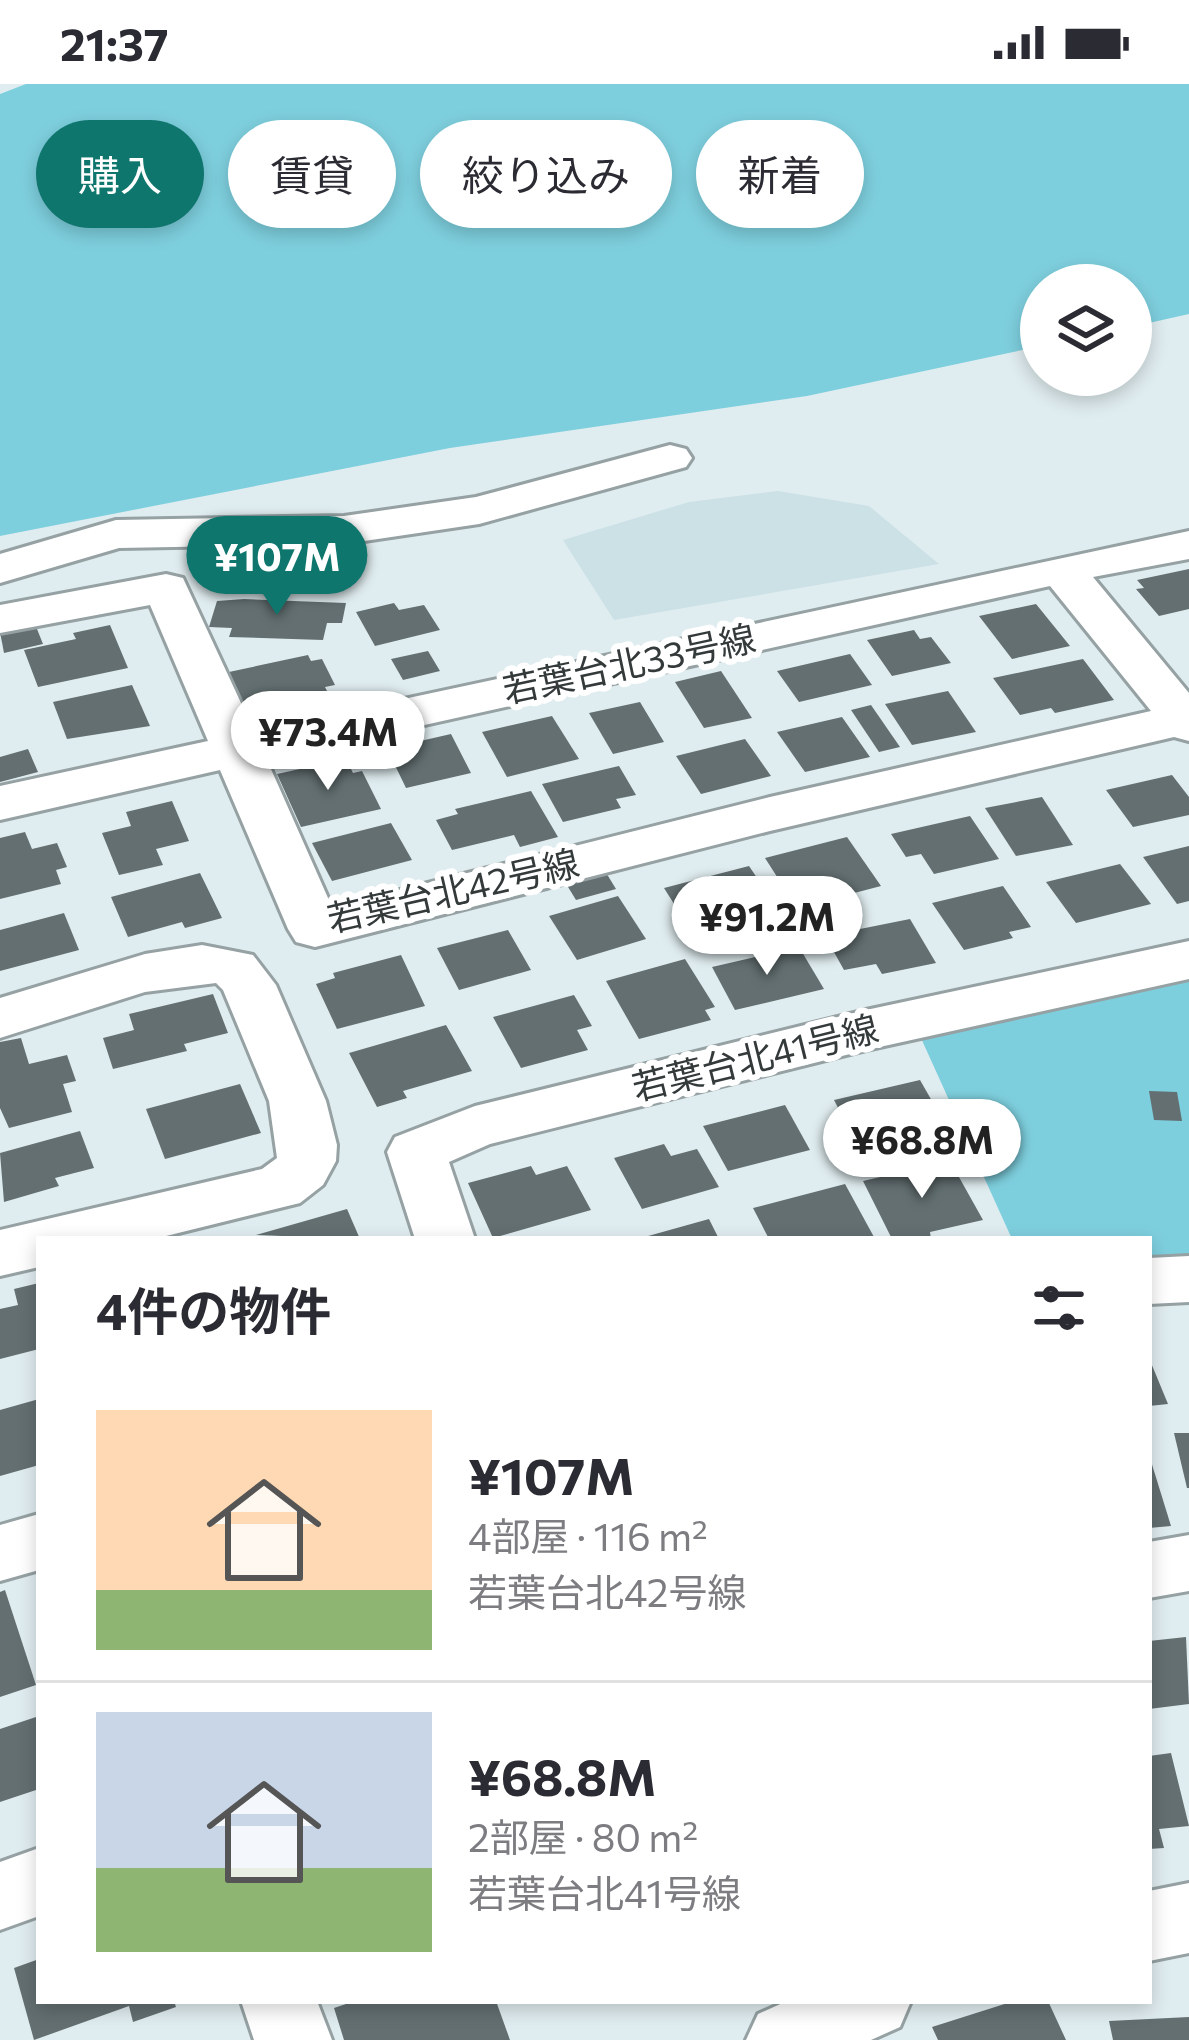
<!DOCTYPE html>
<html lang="ja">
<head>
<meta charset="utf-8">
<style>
	:root { --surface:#fff; --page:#f2f2f3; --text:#2b2b33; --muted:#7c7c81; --line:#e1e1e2; --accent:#0f766e }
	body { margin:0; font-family:Commissioner,"Noto Sans JP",sans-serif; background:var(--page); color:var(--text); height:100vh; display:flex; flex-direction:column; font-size:45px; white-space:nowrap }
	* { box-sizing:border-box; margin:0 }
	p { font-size:39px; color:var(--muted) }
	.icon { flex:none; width:66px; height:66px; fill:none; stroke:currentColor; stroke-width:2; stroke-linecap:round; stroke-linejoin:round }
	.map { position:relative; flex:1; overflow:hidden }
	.details { position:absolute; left:36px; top:1152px; width:1116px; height:768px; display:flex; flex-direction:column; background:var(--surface); border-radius:0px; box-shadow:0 6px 18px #0003 }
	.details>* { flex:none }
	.top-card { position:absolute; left:36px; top:36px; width:1119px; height:108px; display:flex; gap:24px }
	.tools { position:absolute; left:1020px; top:180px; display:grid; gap:24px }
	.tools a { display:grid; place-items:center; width:132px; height:132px; border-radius:50%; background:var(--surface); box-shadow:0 6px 18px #0003; font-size:60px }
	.price { position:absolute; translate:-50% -102px; padding:0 27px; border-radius:42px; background:#fff; color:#222; font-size:39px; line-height:78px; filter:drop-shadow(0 3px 6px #0008) }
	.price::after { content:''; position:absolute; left:50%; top:72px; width:36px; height:27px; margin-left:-18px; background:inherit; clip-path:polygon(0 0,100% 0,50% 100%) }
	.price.selected { background:var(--accent); color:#fff }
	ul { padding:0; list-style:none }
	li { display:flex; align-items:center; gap:36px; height:300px; padding:0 60px }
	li+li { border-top:3px solid var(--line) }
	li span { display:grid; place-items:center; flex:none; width:336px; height:240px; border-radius:0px; color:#555 }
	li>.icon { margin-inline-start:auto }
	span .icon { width:144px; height:144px; fill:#fffc; stroke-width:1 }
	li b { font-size:51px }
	h2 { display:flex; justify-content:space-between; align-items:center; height:144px; padding:0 60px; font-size:51px }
	.pill { padding:0 42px; border-radius:54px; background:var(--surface); box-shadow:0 6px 18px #0003; font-size:42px; line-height:108px }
	.pill.selected { background:var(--accent); color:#fff }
	.status { display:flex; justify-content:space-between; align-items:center; height:84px; padding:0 60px; background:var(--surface); direction:ltr }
	.status svg { height:33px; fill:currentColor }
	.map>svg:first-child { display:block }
	.built { fill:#cbe1e5 }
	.green { fill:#7ecfde }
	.building { fill:#636f71 }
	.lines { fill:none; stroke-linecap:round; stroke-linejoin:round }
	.minor-casing { stroke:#95a1a3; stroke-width:6 }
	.minor { fill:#fff; fill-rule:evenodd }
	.labels { text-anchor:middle; stroke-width:12; stroke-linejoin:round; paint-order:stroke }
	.street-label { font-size:36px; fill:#34393a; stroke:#fff }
</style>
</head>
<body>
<div class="status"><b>21:37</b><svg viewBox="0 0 49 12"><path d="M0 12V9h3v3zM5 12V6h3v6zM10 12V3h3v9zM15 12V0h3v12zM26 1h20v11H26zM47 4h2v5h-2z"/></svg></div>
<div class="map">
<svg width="1189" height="1956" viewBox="0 0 1189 1956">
	<rect width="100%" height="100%" fill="#e0edf0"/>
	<path class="built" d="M 778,407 L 869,422 L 939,480 L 614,536 L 563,456 L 689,418 Z"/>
	<g class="green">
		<path d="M 26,0 L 1189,0 L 1189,230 L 1131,243 L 1131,201 L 1041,201 L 1041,262 L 807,312 L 450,364 L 0,452 L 0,10 Z"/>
		<path d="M 1189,893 L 1189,1177 L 1149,1180 L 1149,1155 L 1012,1155 L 920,952 Z"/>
	</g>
	<g class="building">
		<path d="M 1189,485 L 1189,525 L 1159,532 L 1136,505 L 1144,504 L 1137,496 Z"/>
		<path d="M 244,515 L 346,519 L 342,539 L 327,539 L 323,556 L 229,553 L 232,544 L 209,543 L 217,517 Z"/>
		<path d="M 394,519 L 399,526 L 424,521 L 440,546 L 375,562 L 356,528 Z"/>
		<path d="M 1036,520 L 1070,562 L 1012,575 L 979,532 Z"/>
		<path d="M 35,540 L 43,560 L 4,569 L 0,548 Z"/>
		<path d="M 110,541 L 128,584 L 38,603 L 24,566 L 76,555 L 73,549 Z"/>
		<path d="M 914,546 L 920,555 L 931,553 L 951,579 L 892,592 L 867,556 Z"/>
		<path d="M 428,567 L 440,587 L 403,596 L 391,575 Z"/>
		<path d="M 850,570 L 872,601 L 799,618 L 777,587 Z"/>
		<path d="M 308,571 L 311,577 L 322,575 L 335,601 L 325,603 L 329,611 L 310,615 L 306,607 L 244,620 L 229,588 Z"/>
		<path d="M 1083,575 L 1114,616 L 1055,629 L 1051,624 L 1020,631 L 993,594 Z"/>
		<path d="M 721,587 L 752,634 L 704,644 L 675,598 Z"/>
		<path d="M 132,601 L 150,642 L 67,655 L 53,618 Z"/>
		<path d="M 948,607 L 976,648 L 912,661 L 885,620 Z"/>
		<path d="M 640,618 L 664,658 L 613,670 L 589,629 Z"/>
		<path d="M 871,621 L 900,663 L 879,668 L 851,626 Z"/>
		<path d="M 552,632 L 579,675 L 507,693 L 482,648 Z"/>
		<path d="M 842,633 L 870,673 L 805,688 L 777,648 Z"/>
		<path d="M 451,650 L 471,689 L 406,704 L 390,671 L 419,665 L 416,658 Z"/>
		<path d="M 745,655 L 771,692 L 701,710 L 676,672 Z"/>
		<path d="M 28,665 L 38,688 L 0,698 L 0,673 Z"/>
		<path d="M 346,675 L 353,689 L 362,687 L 381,725 L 301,743 L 277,690 Z"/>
		<path d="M 619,682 L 636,711 L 616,715 L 621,724 L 563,738 L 542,700 Z"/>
		<path d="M 1172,691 L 1189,713 L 1189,731 L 1133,743 L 1106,706 Z"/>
		<path d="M 531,707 L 558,753 L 520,763 L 514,751 L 452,766 L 436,736 L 458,730 L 455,725 Z"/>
		<path d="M 1042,713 L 1073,761 L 1016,772 L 985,724 Z"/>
		<path d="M 172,717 L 189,757 L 156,765 L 163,781 L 119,791 L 102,749 L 131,742 L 126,728 Z"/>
		<path d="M 970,732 L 999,775 L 934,790 L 921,770 L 906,773 L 891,750 Z"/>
		<path d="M 391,739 L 412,776 L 332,797 L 312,759 Z"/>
		<path d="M 25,748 L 32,765 L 57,759 L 67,783 L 56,786 L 61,800 L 0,815 L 0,754 Z"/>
		<path d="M 847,753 L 881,802 L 797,824 L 765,774 Z"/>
		<path d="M 1189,762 L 1189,817 L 1177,820 L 1143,773 Z"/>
		<path d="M 1120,780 L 1151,820 L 1076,839 L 1046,798 Z"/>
		<path d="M 749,782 L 772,816 L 686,839 L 664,804 Z"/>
		<path d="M 605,787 L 616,805 L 576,816 L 565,798 Z"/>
		<path d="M 200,789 L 222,834 L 185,844 L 182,838 L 128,853 L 111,813 Z"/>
		<path d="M 1003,802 L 1031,843 L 1009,848 L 1013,854 L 964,866 L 932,819 Z"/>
		<path d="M 618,812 L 646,855 L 577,876 L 549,832 Z"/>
		<path d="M 64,829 L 79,866 L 0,887 L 0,846 Z"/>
		<path d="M 910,835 L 936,879 L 882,890 L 876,880 L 844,886 L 825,852 Z"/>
		<path d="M 508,846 L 531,886 L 459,906 L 437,864 Z"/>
		<path d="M 799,863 L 824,905 L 735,926 L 712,883 Z"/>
		<path d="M 401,871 L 425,922 L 337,945 L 316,900 L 335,894 L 333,889 Z"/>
		<path d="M 685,875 L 715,923 L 705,926 L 711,936 L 639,955 L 606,897 Z"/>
		<path d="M 213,910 L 228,949 L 184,960 L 187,967 L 113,985 L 103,954 L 134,946 L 129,930 Z"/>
		<path d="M 574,911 L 592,942 L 577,946 L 588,966 L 521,984 L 493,933 Z"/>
		<path d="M 446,941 L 472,987 L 403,1007 L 407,1014 L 377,1023 L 349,969 Z"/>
		<path d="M 21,954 L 29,980 L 67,971 L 76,997 L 63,1000 L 72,1028 L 9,1044 L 0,1024 L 0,958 Z"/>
		<path d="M 920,996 L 944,1038 L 856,1058 L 834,1016 Z"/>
		<path d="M 240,1000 L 261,1049 L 165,1075 L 146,1025 Z"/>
		<path d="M 1149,1007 L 1177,1008 L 1182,1037 L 1154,1036 Z"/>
		<path d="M 785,1021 L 810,1066 L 728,1087 L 703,1042 Z"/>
		<path d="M 80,1047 L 94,1084 L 55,1094 L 59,1102 L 4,1118 L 0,1069 Z"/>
		<path d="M 664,1060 L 671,1072 L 697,1065 L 719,1103 L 642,1125 L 614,1074 Z"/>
		<path d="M 950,1077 L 983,1136 L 930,1148 L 931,1155 L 892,1155 L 863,1097 Z"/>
		<path d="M 531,1082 L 536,1091 L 567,1082 L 591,1126 L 493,1154 L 468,1099 Z"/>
		<path d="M 845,1100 L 874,1153 L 769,1155 L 753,1124 Z"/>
		<path d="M 347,1125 L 360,1155 L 256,1151 Z"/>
		<path d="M 709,1135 L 719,1155 L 641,1155 L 641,1154 Z"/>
		<path d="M 39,1199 L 39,1265 L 0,1275 L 0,1225 L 18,1221 L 14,1205 Z"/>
		<path d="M 1149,1274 L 1168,1320 L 1149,1322 Z"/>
		<path d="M 39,1315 L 39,1381 L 0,1392 L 0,1326 Z"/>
		<path d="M 1174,1349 L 1189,1349 L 1189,1404 L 1187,1404 Z"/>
		<path d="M 1149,1374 L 1150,1374 L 1171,1442 L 1149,1444 Z"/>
		<path d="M 5,1506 L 36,1601 L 0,1613 L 0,1508 Z"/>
		<path d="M 1186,1553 L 1189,1620 L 1149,1625 L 1149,1557 Z"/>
		<path d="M 39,1632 L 39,1705 L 0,1718 L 0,1645 Z"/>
		<path d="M 1171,1669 L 1189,1742 L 1159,1745 L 1164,1764 L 1149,1765 L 1149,1672 Z"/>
		<path d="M 39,1875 L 39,1917 L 174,1917 L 176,1923 L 133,1938 L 129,1922 L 34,1956 L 14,1884 Z"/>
		<path d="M 355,1917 L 496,1917 L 510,1956 L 344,1956 L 334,1924 Z"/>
		<path d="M 1014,1917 L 1048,1917 L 1066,1956 L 938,1956 L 932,1943 Z"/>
		<path d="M 1189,1933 L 1189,1956 L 1113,1956 L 1109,1937 Z"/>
	</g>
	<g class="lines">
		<defs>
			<g id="minor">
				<path d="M 670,361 L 686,365 L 692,374 L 686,383 L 479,440 L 344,460 L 119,464 L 0,499 L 0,470 L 116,436 L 344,432 L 476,413 Z"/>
				<path d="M 1189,447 L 1189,475 L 1093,493 L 1189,609 L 1189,657 L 1174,653 L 770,747 L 315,863 L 296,858 L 288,845 L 220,686 L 0,736 L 0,702 L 208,657 L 150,521 L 0,549 L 0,521 L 166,490 L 183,494 L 254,647 ZM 1050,502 L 1151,627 L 770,713 L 332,823 L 267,676 Z"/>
				<path d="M 1189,857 L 1189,895 L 866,966 L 490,1060 L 449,1078 L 475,1155 L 415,1155 L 387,1068 L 395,1053 L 475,1022 L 866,926 Z"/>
				<path d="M 202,861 L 253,871 L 276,901 L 326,1017 L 337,1061 L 336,1077 L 323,1101 L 300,1119 L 154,1155 L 39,1155 L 39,1183 L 0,1192 L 0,1146 L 262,1085 L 277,1074 L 269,1017 L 223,906 L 216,899 L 145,908 L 0,954 L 0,914 L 145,870 Z"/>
				<path d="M 1189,1172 L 1189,1218 L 1149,1220 L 1149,1174 Z"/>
				<path d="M 39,1430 L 39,1486 L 0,1497 L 0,1441 Z"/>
				<path d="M 1189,1451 L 1189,1507 L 1149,1514 L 1149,1458 Z"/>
				<path d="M 39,1764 L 39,1832 L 0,1846 L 0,1778 Z"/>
				<path d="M 1189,1799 L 1189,1869 L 1149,1877 L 1149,1807 Z"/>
				<path d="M 241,1917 L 317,1917 L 332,1956 L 254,1956 Z"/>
				<path d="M 787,1917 L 911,1917 L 900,1943 L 871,1956 L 746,1956 L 758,1930 Z"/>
			</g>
		</defs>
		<use href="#minor" class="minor-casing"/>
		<use href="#minor" class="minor"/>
	</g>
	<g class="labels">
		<g class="street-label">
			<text transform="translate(629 580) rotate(-12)" y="13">若葉台北33号線</text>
			<text transform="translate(453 807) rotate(-13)" y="13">若葉台北42号線</text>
			<text transform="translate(755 974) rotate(-14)" y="13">若葉台北41号線</text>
		</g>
	</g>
</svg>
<div class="tools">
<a><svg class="icon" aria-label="layers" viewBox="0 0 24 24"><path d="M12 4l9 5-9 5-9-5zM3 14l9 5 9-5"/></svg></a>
</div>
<b class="price selected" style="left:277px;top:534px">¥107M</b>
<b class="price" style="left:328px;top:709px">¥73.4M</b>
<b class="price" style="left:767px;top:894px">¥91.2M</b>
<b class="price" style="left:922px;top:1117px">¥68.8M</b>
<div class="top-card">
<a class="pill selected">購入</a>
<a class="pill">賃貸</a>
<a class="pill">絞り込み</a>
<a class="pill">新着</a>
</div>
<section class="details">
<h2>4件の物件<svg class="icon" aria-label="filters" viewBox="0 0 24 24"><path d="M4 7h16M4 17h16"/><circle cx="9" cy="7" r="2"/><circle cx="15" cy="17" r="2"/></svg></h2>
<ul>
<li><span style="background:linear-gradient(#ffd9b3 75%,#8fb573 0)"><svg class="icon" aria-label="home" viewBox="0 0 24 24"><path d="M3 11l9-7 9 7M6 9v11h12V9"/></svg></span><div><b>¥107M</b><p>4部屋 · 116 m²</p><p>若葉台北42号線</p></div></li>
<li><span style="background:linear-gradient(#c9d6e8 65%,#8fb573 0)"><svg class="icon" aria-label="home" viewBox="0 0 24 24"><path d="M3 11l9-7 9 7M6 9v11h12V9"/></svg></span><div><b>¥68.8M</b><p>2部屋 · 80 m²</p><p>若葉台北41号線</p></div></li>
</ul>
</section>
</div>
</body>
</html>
